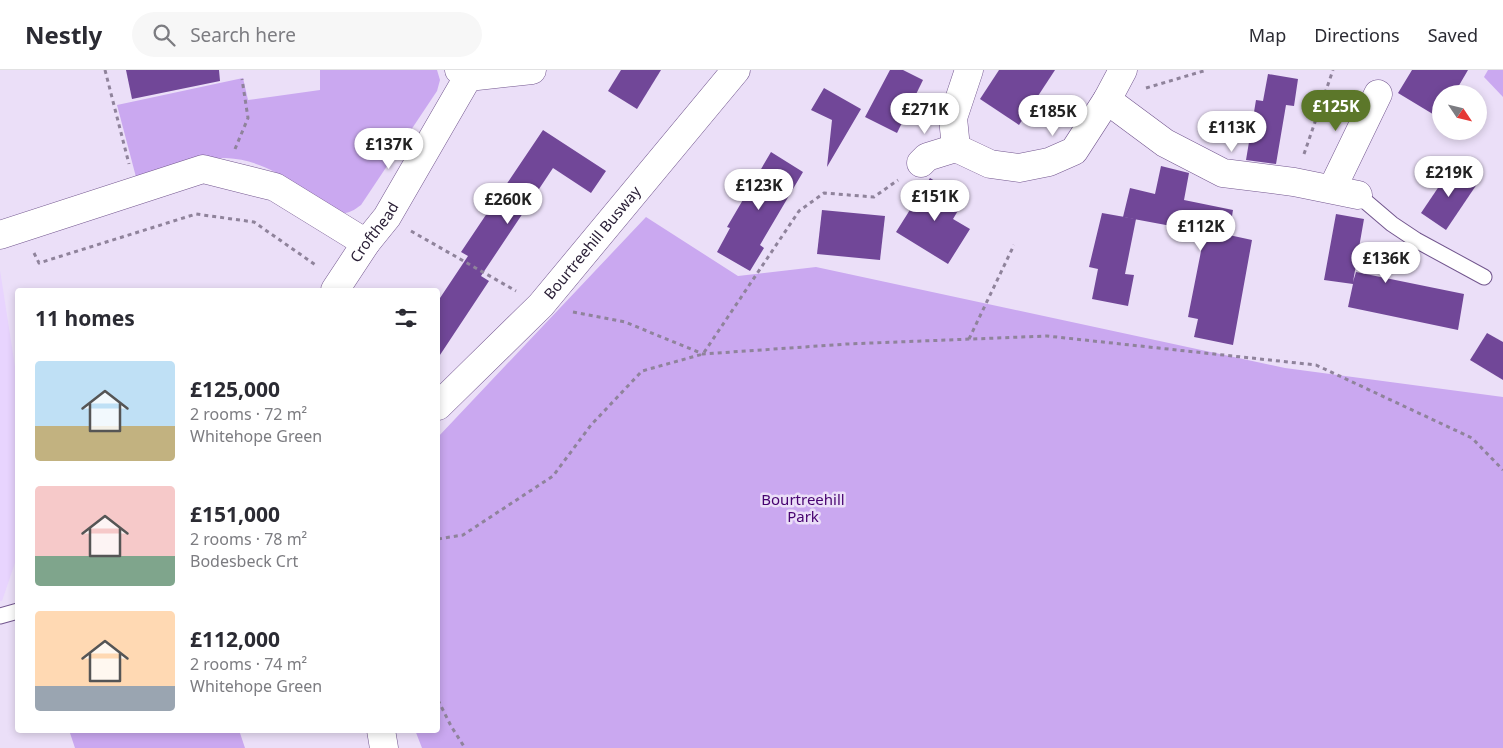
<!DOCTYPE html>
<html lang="en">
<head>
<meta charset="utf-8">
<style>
	:root { --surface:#fff; --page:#f7f7f7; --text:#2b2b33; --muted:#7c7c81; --line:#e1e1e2; --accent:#5c772a }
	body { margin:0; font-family:"Noto Sans",sans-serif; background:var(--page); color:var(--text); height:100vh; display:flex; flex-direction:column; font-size:19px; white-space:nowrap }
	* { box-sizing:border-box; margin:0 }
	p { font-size:16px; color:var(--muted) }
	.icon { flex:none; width:28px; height:28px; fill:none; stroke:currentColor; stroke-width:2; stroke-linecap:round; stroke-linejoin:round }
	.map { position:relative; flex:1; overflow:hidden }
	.panel { position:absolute; left:15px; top:218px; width:425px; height:445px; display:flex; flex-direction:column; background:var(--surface); border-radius:5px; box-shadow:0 2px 8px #0003 }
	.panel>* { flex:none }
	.needle { width:32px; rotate:125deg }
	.controls { position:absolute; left:1432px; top:15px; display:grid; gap:10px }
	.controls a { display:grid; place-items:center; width:55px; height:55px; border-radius:50%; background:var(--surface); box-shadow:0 2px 8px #0003; font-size:25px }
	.price { position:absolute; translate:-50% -42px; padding:0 11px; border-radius:18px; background:#fff; color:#222; font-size:16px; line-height:32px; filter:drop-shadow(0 1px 2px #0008) }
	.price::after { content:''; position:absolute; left:50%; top:30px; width:15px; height:11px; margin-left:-8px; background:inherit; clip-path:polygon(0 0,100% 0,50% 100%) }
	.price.active { background:var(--accent); color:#fff }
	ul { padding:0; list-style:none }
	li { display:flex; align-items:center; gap:15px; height:125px; padding:0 20px }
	li span { display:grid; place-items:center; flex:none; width:140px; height:100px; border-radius:5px; color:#555 }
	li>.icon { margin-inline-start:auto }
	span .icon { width:60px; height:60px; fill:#fffc; stroke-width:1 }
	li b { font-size:21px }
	h2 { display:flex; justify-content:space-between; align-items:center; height:60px; padding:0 20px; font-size:21px }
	header { display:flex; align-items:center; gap:30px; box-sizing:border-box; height:70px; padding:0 25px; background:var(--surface); border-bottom:1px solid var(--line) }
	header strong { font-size:24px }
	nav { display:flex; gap:28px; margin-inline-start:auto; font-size:18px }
	.search { width:350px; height:45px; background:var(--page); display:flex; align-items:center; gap:12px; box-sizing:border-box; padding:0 18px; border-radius:28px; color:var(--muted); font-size:19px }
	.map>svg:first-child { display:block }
	.built { fill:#e8d4fe }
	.green { fill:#caa8f0 }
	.building { fill:#714798 }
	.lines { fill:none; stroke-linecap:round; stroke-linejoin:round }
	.lane-casing { stroke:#72568e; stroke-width:17 }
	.street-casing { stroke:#72568e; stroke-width:29 }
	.path { stroke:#8f839b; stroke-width:3; stroke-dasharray:4 4; stroke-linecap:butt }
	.lane { stroke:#fff; stroke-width:15 }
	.street { stroke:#fff; stroke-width:28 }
	.labels { text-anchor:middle; stroke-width:5; stroke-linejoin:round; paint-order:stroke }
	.street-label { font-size:15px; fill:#2b2037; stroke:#ebdff8 }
	.park-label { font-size:15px; fill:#470370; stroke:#ebdff8 }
</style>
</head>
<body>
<header>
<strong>Nestly</strong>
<div class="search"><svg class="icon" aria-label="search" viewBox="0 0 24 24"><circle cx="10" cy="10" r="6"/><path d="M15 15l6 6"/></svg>Search here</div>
<nav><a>Map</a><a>Directions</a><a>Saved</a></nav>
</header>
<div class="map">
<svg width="1503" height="678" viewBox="0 0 1503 678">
	<rect width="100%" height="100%" fill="#ebdff8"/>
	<path class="built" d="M 0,200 L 18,316 L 17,487 L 2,531 L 0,531 Z"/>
	<g class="green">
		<path d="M 320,0 L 437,0 L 440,10 L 437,21 L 361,135 C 353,141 348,144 338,143 C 303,120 270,90 226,88 C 201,87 161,101 136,107 L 117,35 L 243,8 L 248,30 L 320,20 Z"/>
		<path d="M 1488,0 L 1503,0 L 1503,27 L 1484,7 Z"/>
		<path d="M 646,147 L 738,206 L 816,197 L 1285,298 L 1503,327 L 1503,678 L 422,678 L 415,660 L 438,660 L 438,367 Z"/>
		<path d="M 69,660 L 239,660 L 245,678 L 75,678 Z"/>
	</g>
	<g class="building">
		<path d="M 126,0 L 219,0 L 220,11 L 132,29 Z"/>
		<path d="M 621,0 L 661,0 L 637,39 L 608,21 Z"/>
		<path d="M 890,0 L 903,0 L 923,10 L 897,63 L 865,47 Z"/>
		<path d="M 999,0 L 1055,0 L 1019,55 L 980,29 Z"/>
		<path d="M 1412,0 L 1468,0 L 1454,24 L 1441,24 L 1441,49 L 1398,23 Z"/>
		<path d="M 1268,4 L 1298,9 L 1294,36 L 1286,35 L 1276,94 L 1246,90 L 1256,30 L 1263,31 Z"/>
		<path d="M 824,18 L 861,39 L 827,97 L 832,50 L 811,40 Z"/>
		<path d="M 543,60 L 606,101 L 591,123 L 553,98 L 481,206 L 489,211 L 438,288 L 438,231 L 468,186 L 461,182 Z"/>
		<path d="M 771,82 L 803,102 L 760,175 L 764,178 L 750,201 L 717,182 L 730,158 L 727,157 Z"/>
		<path d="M 1161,96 L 1189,103 L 1184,130 L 1233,140 L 1229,165 L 1252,170 L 1233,275 L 1194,267 L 1198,249 L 1188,247 L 1205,161 L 1182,158 L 1123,147 L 1130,118 L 1155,124 Z"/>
		<path d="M 1452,97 L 1477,114 L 1446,160 L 1421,143 Z"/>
		<path d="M 930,108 L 965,129 L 953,149 L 970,159 L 948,194 L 896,162 Z"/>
		<path d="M 822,140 L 885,146 L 880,190 L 817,184 Z"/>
		<path d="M 1102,143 L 1136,149 L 1125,204 L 1134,205 L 1128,236 L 1092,229 L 1098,199 L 1089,197 Z"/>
		<path d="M 1336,144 L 1364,149 L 1353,212 L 1356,202 L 1464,224 L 1458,260 L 1348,237 L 1353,214 L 1324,210 Z"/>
		<path d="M 1487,263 L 1503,272 L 1503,310 L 1470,290 Z"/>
	</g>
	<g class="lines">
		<defs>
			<g id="lane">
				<path d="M 1358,125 L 1392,154 L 1416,170 L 1484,207"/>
				<path d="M 0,546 L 18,541"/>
			</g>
			<g id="street">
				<path d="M 459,0 L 468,7 L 532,0"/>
				<path d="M 1107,30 L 1165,73 L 1223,103 L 1294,112 L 1358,125"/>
				<path d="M 956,78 L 953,48 L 969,0"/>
				<path d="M 921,93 L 927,87 L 956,78 L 990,94 L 1019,98 L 1049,92 L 1074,81 L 1107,30 L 1123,0"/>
				<path d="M 1332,119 L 1378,24"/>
				<path d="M 0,165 L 203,99 L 275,117 L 366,173"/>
				<path id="s1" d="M 335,220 L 366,173 L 387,147 L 468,7"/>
				<path id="s2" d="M 438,336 L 541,235 L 736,0"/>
				<path d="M 381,660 L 384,678"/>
			</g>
		</defs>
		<use href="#lane" class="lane-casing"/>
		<use href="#street" class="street-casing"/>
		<g class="path">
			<path d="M 105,0 L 129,94"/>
			<path d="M 1146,18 L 1207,0"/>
			<path d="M 235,79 L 248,48 L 242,9"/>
			<path d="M 1304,84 L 1333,0"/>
			<path d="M 411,161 L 516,221"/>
			<path d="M 34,183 L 39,193 L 196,144 L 254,152 L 317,196"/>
			<path d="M 573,242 L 625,252 L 703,284 L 847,274 L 1047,266 L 1316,295 L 1472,368 L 1503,400"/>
			<path d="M 969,269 L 1014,175"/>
			<path d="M 438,469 L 463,465 L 553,406 L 591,355 L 642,301 L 703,284 L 799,141 L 824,123 L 874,127 L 898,110"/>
			<path d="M 438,630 L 451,656 L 465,678"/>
		</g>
		<use href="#lane" class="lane"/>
		<use href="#street" class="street"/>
	</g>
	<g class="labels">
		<g class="street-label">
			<text dy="5" stroke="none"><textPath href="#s1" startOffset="70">Crofthead</textPath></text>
			<text dy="5" stroke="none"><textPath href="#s2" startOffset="225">Bourtreehill Busway</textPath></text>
		</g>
		<g class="park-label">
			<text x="803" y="435">Bourtreehill<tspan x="803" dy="17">Park</tspan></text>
		</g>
	</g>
</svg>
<div class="controls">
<a><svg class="needle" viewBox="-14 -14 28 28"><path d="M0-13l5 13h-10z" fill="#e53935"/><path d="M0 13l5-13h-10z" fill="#7c7c81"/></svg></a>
</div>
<b class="price active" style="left:1336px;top:62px">£125K</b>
<b class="price" style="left:925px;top:65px">£271K</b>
<b class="price" style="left:1053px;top:67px">£185K</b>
<b class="price" style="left:1232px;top:83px">£113K</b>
<b class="price" style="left:389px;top:100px">£137K</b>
<b class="price" style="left:1449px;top:128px">£219K</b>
<b class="price" style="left:759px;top:141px">£123K</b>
<b class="price" style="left:935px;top:152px">£151K</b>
<b class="price" style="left:508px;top:155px">£260K</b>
<b class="price" style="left:1201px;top:182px">£112K</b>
<b class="price" style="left:1386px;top:214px">£136K</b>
<section class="panel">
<h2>11 homes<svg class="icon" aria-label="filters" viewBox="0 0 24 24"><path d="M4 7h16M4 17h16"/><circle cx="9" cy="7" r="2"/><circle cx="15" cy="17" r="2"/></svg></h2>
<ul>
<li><span style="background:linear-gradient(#bfe0f5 65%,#c2b280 0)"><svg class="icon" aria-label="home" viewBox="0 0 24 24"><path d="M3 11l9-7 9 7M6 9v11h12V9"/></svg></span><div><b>£125,000</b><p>2 rooms · 72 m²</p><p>Whitehope Green</p></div></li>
<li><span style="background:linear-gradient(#f6c9c9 70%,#7fa58c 0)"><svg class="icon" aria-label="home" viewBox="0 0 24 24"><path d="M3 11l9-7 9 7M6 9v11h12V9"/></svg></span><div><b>£151,000</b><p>2 rooms · 78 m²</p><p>Bodesbeck Crt</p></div></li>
<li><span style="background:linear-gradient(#ffd9b3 75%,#9aa5b1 0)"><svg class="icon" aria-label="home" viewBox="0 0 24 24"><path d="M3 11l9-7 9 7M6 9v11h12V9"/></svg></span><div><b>£112,000</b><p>2 rooms · 74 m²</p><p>Whitehope Green</p></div></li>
</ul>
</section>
</div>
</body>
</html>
